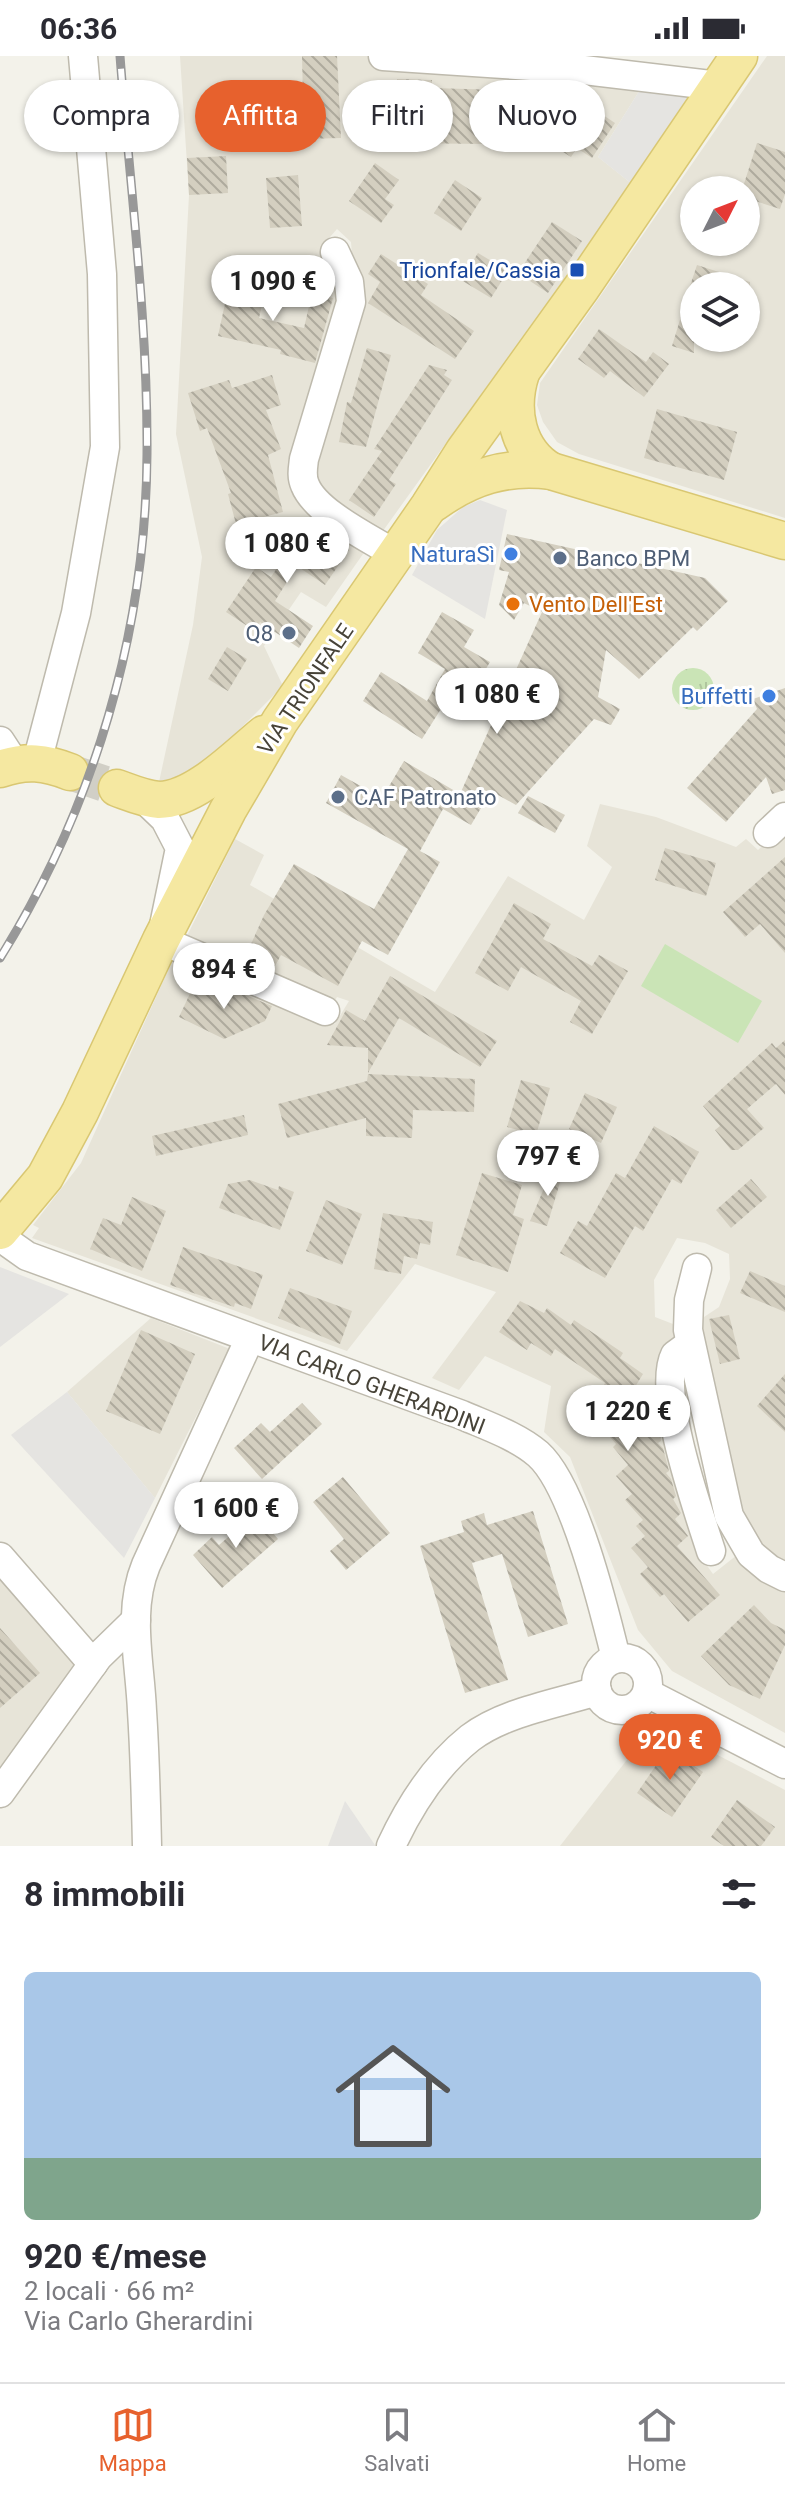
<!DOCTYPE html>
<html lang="it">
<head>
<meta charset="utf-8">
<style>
	:root { --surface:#fff; --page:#f7f7f7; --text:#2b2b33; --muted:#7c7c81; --line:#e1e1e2; --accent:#e7612d }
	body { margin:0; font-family:Roboto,sans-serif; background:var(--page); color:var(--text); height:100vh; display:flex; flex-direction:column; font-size:30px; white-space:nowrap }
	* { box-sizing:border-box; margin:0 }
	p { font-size:26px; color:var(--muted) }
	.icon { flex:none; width:44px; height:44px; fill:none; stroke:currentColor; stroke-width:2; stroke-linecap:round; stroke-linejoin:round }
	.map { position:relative; height:1790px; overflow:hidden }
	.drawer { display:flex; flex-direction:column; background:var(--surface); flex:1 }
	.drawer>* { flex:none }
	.banner { position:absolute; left:24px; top:24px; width:738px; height:72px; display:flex; gap:16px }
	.needle { width:52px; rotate:48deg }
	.tools { position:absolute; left:680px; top:120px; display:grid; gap:16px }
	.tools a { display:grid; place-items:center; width:80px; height:80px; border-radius:50%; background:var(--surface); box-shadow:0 2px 6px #0004; font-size:40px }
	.price { position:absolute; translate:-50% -68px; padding:0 18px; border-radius:28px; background:#fff; color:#222; font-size:26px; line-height:52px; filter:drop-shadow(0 2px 4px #0008) }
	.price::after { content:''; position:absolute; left:50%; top:48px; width:24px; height:18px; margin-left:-12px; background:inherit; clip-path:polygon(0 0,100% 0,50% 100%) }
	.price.selected { background:var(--accent); color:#fff }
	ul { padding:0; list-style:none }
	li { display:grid; align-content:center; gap:16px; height:424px; padding:0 24px }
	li+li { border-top:2px solid var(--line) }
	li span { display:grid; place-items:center; height:248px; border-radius:12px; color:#555 }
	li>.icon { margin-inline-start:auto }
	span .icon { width:144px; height:144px; fill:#fffc; stroke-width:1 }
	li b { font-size:34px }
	h2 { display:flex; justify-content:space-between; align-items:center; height:96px; padding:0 24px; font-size:34px }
	.chip { padding:0 28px; border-radius:36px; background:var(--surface); box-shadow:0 2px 6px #0004; font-size:28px; line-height:72px }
	.chip.selected { background:var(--accent); color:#fff }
	.status { display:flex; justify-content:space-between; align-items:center; height:56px; padding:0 40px; background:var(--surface); direction:ltr }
	.status svg { height:22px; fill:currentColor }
	.menu { display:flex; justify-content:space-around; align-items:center; height:112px; border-top:2px solid var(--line); background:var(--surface); font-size:22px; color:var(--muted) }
	.menu a { display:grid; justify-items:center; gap:4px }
	.menu .selected { color:var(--accent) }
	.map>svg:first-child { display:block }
	.residential { fill:#e7e4d8; fill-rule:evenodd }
	.grass { fill:url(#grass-tufts) }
	.pitch { fill:#cae4b6 }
	.parking { fill:#e5e4e1 }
	.building { fill:url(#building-back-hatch) }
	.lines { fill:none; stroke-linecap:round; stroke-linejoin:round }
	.major-tunnel { stroke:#d1cfc6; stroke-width:36; stroke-dasharray:36 18; stroke-linecap:butt }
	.minor-casing { stroke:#bebaad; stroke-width:31 }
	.major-casing { stroke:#d9c772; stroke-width:39 }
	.minor { stroke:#fff; stroke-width:28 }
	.major { stroke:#f5e8a1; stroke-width:36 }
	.rail-casing { stroke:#989898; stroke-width:9 }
	.rail { stroke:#fff; stroke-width:6; stroke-dasharray:18; stroke-linecap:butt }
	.transit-dot { fill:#1a4fb4; stroke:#fff; stroke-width:3 }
	.shop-dot { fill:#3f7fe0; stroke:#fff; stroke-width:3 }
	.service-dot { fill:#5c6f8a; stroke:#fff; stroke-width:3 }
	.food-dot { fill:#e8710a; stroke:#fff; stroke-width:3 }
	.labels { text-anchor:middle; stroke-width:6; stroke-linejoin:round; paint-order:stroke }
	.transit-label { font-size:22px; fill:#164399; stroke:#fff; text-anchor:end }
	.shop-label { font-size:22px; fill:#366cbe; stroke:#fff; text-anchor:end }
	.service-label { font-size:22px; fill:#4e5e75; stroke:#fff; text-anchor:start }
	.food-label { font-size:22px; fill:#c56008; stroke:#fff; text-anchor:start }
	.street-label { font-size:22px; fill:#474338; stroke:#fff }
</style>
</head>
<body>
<div class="status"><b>06:36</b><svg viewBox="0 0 49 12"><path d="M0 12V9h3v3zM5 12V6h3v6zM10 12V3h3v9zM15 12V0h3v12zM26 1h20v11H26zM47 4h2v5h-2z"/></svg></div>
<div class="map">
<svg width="785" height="1790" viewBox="0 0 785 1790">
	<defs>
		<pattern id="grass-tufts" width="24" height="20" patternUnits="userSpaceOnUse" patternTransform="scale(2)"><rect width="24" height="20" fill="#cae4b6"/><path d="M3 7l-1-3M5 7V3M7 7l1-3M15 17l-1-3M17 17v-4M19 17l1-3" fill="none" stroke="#afc59d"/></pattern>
		<pattern id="building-back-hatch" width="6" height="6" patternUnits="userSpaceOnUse" patternTransform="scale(2)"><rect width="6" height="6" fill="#d4cfc0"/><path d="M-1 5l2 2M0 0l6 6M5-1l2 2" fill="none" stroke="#aeaa9d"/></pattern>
	</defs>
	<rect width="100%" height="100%" fill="#f3f2ea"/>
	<g class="residential">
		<path d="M 180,0 L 376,0 L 377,13 L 643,29 L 598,101 L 632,128 L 380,479 L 316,434 L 309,420 L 314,413 L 310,401 L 362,251 L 353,212 L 351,186 L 337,173 L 323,189 L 336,216 L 343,224 L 345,251 L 326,312 L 317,312 L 296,398 L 291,406 L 299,430 L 315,451 L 370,488 L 326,551 L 301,536 L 264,590 L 282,628 L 280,633 L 198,715 L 185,725 L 168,728 L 159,726 L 193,569 L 202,501 L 176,378 L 189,139 Z"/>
		<path d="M 767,0 L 785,0 L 785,462 L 579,398 L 557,386 L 543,366 L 537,349 L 540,327 ZM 694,134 L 746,134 L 746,186 L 694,186 ZM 694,230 L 746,230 L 746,282 L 694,282 Z"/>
		<path d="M 600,748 L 656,761 L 736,791 L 746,783 L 758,794 L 785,769 L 785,1507 L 752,1486 L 739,1461 L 701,1263 L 719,1251 L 730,1223 L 729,1198 L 705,1187 L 677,1182 L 654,1224 L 655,1261 L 673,1268 L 677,1282 L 661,1319 L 708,1511 L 713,1518 L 737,1499 L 785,1532 L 785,1677 L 672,1615 L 638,1574 L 570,1401 L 544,1376 L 551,1330 L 485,1300 L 459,1334 L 432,1322 L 496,1236 L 415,1208 L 347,1295 L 32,1182 L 39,1172 L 33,1169 L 81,1107 L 175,899 L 335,968 L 349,945 L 337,941 L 332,950 L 184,886 L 235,783 L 264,799 L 250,829 L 435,936 L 508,820 L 584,864 L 612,811 L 587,790 Z"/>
		<path d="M 151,1262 L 230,1293 L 155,1442 L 67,1336 Z"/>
		<path d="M 0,1521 L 81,1615 L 0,1723 Z"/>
		<path d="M 654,1669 L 706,1693 L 785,1734 L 785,1790 L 560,1790 Z"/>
	</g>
	<circle class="grass" cx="693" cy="633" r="21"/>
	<path class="pitch" d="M 665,888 L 762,945 L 738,987 L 641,930 Z"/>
	<g class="parking">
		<path d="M 643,29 L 697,38 L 632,128 L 598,101 Z"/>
		<path d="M 480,444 L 507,454 L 485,563 L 412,519 L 437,474 L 463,451 Z"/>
		<path d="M 0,1211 L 69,1238 L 0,1291 Z"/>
		<path d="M 67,1336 L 155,1442 L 124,1502 L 11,1379 Z"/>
		<path d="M 345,1745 L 375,1789 L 375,1790 L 328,1790 Z"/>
	</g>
	<g class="building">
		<path d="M 302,0 L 337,0 L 341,82 L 304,83 Z"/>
		<path d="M 397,23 L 432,24 L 432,32 L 501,34 L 500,72 L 489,71 L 488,88 L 389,87 L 396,78 Z"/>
		<path d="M 567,35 L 615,67 L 592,102 L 577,92 L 571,101 L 538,80 Z"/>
		<path d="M 757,87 L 785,96 L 785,138 L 780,153 L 746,142 L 746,134 L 742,134 Z"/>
		<path d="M 226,100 L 228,137 L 189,139 L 187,102 Z"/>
		<path d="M 375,107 L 399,124 L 385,143 L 394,149 L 381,167 L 349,145 Z"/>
		<path d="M 298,119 L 302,170 L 270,172 L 266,122 Z"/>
		<path d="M 455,124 L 482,142 L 461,175 L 434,157 Z"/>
		<path d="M 552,166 L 582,185 L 548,237 L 518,217 Z"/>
		<path d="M 478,197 L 508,215 L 491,242 L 461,224 Z"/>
		<path d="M 381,198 L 428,228 L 421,239 L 474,275 L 455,303 L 368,247 L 380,226 L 368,218 Z"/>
		<path d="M 697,209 L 750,226 L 750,230 L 690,230 Z"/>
		<path d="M 230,224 L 266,232 L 259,262 L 304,272 L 312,237 L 333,242 L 315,307 L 280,298 L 281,294 L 218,280 Z"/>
		<path d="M 690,231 L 694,232 L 694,297 L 672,290 Z"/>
		<path d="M 599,273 L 646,306 L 653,296 L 669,308 L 644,341 L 610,315 L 604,322 L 578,303 Z"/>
		<path d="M 367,292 L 391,299 L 366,391 L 339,386 L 347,346 L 351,347 Z"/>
		<path d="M 429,309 L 447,314 L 444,319 L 452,324 L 389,424 L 396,428 L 374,461 L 349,444 L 382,395 L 374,393 Z"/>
		<path d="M 272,319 L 281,349 L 266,354 L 281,393 L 268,399 L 283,456 L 236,468 L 228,438 L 231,437 L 207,372 L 200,375 L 188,337 L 229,324 L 232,332 Z"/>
		<path d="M 657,353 L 737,376 L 724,424 L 644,402 Z"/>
		<path d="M 308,466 L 349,494 L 325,529 L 297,510 L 275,545 L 313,570 L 299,592 L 260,566 L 255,575 L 226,556 L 256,511 L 271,521 Z"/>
		<path d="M 507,478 L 705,522 L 728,545 L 697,575 L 693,571 L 639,623 L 606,594 L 598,641 L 620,653 L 611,669 L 594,663 L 516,749 L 491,735 L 471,769 L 443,753 L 420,795 L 440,806 L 388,899 L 362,885 L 338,930 L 281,899 L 275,910 L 247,897 L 264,859 L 294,808 L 374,853 L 408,793 L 326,747 L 341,719 L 382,742 L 404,705 L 460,738 L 542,556 L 524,547 L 514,564 L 499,549 L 509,516 L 499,514 Z"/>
		<path d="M 442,556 L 474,574 L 464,591 L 490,606 L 471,638 L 456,629 L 422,683 L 363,645 L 381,616 L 427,645 L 445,613 L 418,597 Z"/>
		<path d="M 227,591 L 247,603 L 228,635 L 208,623 Z"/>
		<path d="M 785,632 L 785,734 L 772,738 L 766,721 L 726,766 L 687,732 L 757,653 L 753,643 Z"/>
		<path d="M 528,740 L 565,759 L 555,777 L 518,757 Z"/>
		<path d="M 665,792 L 716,807 L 706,840 L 655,824 Z"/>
		<path d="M 785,801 L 785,897 L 760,868 L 745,881 L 723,856 Z"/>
		<path d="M 514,847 L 551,868 L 543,883 L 592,910 L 599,899 L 628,915 L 592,978 L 570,966 L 581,945 L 521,911 L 508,935 L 475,917 Z"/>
		<path d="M 390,920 L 497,985 L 480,1011 L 399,962 L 368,1017 L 368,992 L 327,989 L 346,954 L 365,965 Z"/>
		<path d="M 194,929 L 218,940 L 224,930 L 272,950 L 265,965 L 224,983 L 179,961 Z"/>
		<path d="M 785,984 L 785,1039 L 776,1028 L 747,1053 L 764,1072 L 738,1094 L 731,1094 L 715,1074 L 720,1070 L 703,1050 L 772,987 L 776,992 Z"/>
		<path d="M 368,1018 L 475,1023 L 474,1056 L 413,1054 L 412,1082 L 366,1080 L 366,1062 L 287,1082 L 278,1048 L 367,1025 Z"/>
		<path d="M 521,1024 L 550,1032 L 536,1079 L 507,1071 Z"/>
		<path d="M 585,1037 L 617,1051 L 601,1087 L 569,1073 Z"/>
		<path d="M 244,1059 L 248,1079 L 156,1100 L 152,1080 Z"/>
		<path d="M 654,1070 L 699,1096 L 681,1128 L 672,1123 L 643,1175 L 635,1170 L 605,1222 L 560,1197 L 578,1165 L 587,1170 L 616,1117 L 625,1122 Z"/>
		<path d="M 554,1109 L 564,1113 L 547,1170 L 530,1165 Z"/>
		<path d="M 482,1117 L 522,1129 L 513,1159 L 524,1163 L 508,1216 L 456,1199 Z"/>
		<path d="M 751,1123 L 767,1141 L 731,1172 L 716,1154 Z"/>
		<path d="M 250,1124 L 278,1134 L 279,1130 L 294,1136 L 280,1174 L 219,1152 L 228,1128 Z"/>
		<path d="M 132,1141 L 166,1155 L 142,1215 L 90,1193 L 103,1162 L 121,1169 Z"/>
		<path d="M 326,1144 L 362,1158 L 342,1209 L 306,1195 Z"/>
		<path d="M 383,1157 L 433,1166 L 430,1189 L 420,1187 L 417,1203 L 404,1200 L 401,1218 L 374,1213 Z"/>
		<path d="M 183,1191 L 263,1219 L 251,1253 L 235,1247 L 234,1251 L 170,1229 Z"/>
		<path d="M 750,1215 L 785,1230 L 785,1256 L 740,1237 Z"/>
		<path d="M 290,1232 L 352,1255 L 340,1288 L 278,1262 Z"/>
		<path d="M 520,1245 L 544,1257 L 547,1252 L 571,1269 L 574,1264 L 623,1297 L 620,1302 L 643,1318 L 635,1331 L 656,1355 L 661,1385 L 658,1387 L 663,1392 L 669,1415 L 666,1417 L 671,1423 L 676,1440 L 673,1443 L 681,1457 L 675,1463 L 688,1480 L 677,1490 L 720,1539 L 688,1566 L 664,1538 L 660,1541 L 640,1518 L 648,1511 L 631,1492 L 645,1480 L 636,1470 L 643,1464 L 625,1444 L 632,1438 L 616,1420 L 628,1409 L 613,1391 L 616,1388 L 604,1374 L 630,1352 L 602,1333 L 605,1327 L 555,1293 L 551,1300 L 531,1287 L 527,1294 L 499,1276 Z"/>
		<path d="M 729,1259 L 740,1303 L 720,1308 L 709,1263 Z"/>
		<path d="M 141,1274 L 195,1298 L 160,1378 L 106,1355 Z"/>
		<path d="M 785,1318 L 785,1376 L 757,1350 Z"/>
		<path d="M 302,1347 L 322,1368 L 262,1423 L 234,1392 L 261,1367 L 270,1376 Z"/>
		<path d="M 343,1421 L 390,1477 L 346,1514 L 330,1495 L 344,1483 L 313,1446 Z"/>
		<path d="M 533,1455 L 568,1568 L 528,1581 L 502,1498 L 472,1507 L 508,1624 L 465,1637 L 420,1490 L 464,1476 L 461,1465 L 484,1457 L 487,1469 Z"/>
		<path d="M 256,1457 L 278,1483 L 222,1532 L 193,1499 L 212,1481 L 219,1489 Z"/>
		<path d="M 754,1549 L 771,1567 L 785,1574 L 785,1589 L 760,1643 L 729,1629 L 701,1600 Z"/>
		<path d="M 0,1572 L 40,1617 L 0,1652 Z"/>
		<path d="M 668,1692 L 703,1716 L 672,1761 L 637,1737 Z"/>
		<path d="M 737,1744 L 775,1771 L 761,1790 L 724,1790 L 711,1781 Z"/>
	</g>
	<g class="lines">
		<path class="major-tunnel" d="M 70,716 L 117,732"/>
		<defs>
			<g id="minor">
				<path d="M 383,0 L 576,13 L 719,30"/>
				<path d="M 335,196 L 349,226 L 351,246 L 304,403 C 303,412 301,420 305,429 C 316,457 370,482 396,499"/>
				<path d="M 0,685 L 15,708"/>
				<path d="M 37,706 L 76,557 L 105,391 L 102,218 L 83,0"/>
				<path d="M 141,740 L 165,763 L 180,792 L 161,884 L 325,955"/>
				<path d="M 768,777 L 785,761"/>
				<path d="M 0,1181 L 27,1200 L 462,1359 C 487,1370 517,1380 538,1398 C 574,1430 604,1553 616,1602"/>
				<path d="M 697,1212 L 689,1244 L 688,1274 L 729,1460 L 751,1498 L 769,1513 L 785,1521"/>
				<path d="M 690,1288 L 675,1299 C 656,1336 698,1454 711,1495"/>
				<path d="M 0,1501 L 93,1608"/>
				<circle cx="622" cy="1628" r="26"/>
				<path d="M 647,1637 L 785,1708"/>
				<path d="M 0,1737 L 98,1601 L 136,1564"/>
				<path d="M 147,1790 C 146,1745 145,1700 142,1655 C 140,1606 127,1555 146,1509 L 250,1282"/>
				<path d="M 391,1790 C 410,1749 435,1710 470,1682 C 504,1656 556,1648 597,1635"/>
			</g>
			<g id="major">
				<path d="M 521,317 C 509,354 517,395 551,415"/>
				<path d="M 434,447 C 470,421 506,409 551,415 L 785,485"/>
				<path d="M 0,713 C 26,704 45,706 70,716"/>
				<path d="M 117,732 C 131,737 144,743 159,744 C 195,744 237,700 264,678"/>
				<path d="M 0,1175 L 45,1121 L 80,1056 L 161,884 L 228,754 L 280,665 L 429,450 L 464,395 L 582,231 L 739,0"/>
			</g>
		</defs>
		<use href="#minor" class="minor-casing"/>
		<use href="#major" class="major-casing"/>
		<use href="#minor" class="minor"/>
		<use href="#major" class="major"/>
		<defs>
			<path id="rail" d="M 0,902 C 94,751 146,576 147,398 C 148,265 130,132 120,0"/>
		</defs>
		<use href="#rail" class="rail-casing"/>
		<use href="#rail" class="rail"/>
	</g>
	<rect class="transit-dot" x="569" y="206" width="16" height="16" rx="4"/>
	<g class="shop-dot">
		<circle cx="511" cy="498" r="8"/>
		<circle cx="769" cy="640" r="8"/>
	</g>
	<g class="service-dot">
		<circle cx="560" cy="502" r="8"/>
		<circle cx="289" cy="577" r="8"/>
		<circle cx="338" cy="741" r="8"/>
	</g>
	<circle class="food-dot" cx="513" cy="548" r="8"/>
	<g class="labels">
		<g class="transit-label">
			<text x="561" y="222">Trionfale/Cassia</text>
		</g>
		<g class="shop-label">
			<text x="495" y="506">NaturaSì</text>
			<text x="753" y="648">Buffetti</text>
		</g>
		<g class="service-label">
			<text x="576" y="510">Banco BPM</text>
			<text x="273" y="585" text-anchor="end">Q8</text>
			<text x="354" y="749">CAF Patronato</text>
		</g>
		<g class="food-label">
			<text x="529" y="556">Vento Dell'Est</text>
		</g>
		<g class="street-label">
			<text transform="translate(305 633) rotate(-56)" y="8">VIA TRIONFALE</text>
			<text transform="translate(372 1328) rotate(21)" y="8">VIA CARLO GHERARDINI</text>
		</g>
	</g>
</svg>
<div class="tools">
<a><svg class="needle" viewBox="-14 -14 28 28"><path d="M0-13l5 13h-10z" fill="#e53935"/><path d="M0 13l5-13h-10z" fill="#7c7c81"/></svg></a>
<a><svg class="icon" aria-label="layers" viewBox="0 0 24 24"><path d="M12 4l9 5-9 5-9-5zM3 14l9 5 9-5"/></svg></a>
</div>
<b class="price" style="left:273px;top:267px">1 090 €</b>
<b class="price" style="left:287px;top:529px">1 080 €</b>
<b class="price" style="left:497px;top:680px">1 080 €</b>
<b class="price" style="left:224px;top:955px">894 €</b>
<b class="price" style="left:548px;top:1142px">797 €</b>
<b class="price" style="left:628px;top:1397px">1 220 €</b>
<b class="price" style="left:236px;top:1494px">1 600 €</b>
<b class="price selected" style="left:670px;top:1726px">920 €</b>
<div class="banner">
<a class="chip">Compra</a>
<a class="chip selected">Affitta</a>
<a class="chip">Filtri</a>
<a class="chip">Nuovo</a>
</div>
</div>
<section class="drawer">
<h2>8 immobili<svg class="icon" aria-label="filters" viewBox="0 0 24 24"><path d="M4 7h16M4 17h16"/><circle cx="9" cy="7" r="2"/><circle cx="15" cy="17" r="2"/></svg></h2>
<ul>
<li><span style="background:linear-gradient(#a9c7e8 75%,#7fa58c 0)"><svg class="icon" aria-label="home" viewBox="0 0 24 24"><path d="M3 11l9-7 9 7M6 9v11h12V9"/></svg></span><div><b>920 €/mese</b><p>2 locali · 66 m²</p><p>Via Carlo Gherardini</p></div></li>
</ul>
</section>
<nav class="menu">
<a class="selected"><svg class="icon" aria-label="map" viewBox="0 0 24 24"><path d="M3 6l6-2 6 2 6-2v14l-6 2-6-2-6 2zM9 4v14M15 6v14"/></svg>Mappa</a>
<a><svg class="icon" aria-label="saved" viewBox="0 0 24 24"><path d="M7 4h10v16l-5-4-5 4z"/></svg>Salvati</a>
<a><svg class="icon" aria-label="home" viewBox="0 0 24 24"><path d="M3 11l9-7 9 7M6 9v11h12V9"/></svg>Home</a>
</nav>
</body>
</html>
